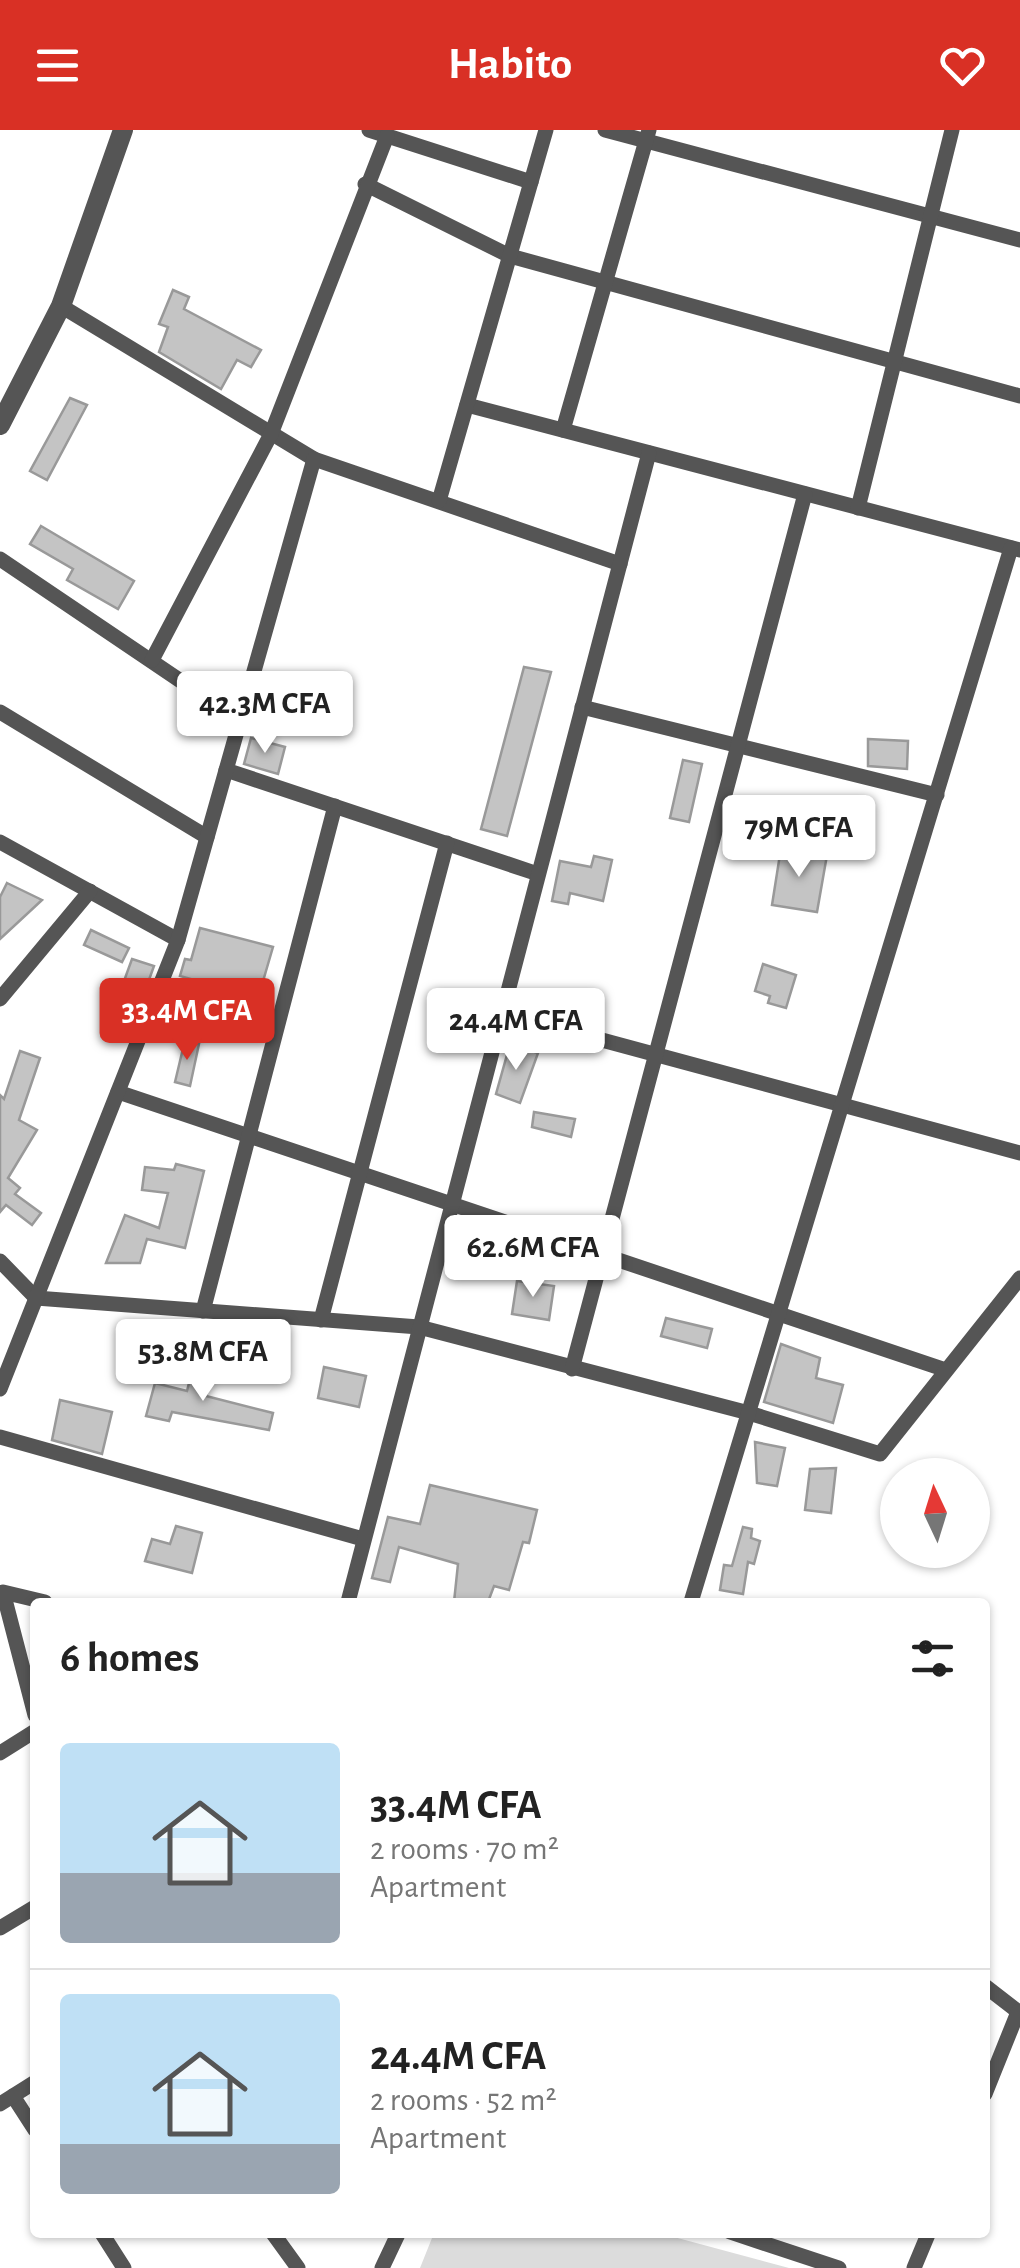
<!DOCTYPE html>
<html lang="en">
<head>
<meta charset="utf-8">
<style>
	:root { --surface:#fff; --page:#f6f6f6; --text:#222; --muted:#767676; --line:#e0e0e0; --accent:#d93025 }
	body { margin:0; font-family:"Alegreya Sans",sans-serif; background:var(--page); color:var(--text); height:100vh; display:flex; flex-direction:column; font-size:38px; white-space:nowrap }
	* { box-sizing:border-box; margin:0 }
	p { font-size:32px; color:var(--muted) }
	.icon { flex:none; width:55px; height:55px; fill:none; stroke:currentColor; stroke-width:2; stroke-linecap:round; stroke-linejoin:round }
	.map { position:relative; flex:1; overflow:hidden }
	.details { position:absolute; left:30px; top:1468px; width:960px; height:640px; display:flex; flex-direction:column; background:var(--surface); border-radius:10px; box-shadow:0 2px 8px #0004 }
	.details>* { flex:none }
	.needle { width:65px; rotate:356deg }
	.tools { position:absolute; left:880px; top:1328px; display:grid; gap:20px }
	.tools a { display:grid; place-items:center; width:110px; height:110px; border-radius:50%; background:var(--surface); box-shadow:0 2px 8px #0004; font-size:50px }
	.price { position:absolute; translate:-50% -85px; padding:0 22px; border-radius:10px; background:#fff; color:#222; font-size:32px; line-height:65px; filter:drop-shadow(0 2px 5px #0008) }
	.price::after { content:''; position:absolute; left:50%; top:60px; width:30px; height:22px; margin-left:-15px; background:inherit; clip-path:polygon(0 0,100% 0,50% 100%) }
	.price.active { background:var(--accent); color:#fff }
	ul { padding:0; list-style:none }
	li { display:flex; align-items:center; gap:30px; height:250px; padding:0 30px }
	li+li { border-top:2px solid var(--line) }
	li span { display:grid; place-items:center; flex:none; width:280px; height:200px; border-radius:10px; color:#555 }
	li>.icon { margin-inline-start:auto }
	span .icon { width:120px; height:120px; fill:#fffc; stroke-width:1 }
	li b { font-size:42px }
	h2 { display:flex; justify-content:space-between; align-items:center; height:120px; padding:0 30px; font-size:42px }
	header { display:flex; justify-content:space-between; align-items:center; height:130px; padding:0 30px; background:var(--accent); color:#fff; font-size:45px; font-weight:600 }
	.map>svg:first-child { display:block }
	.green { fill:#dcdcdc }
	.building { fill:#c4c4c4; stroke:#999; stroke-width:2.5 }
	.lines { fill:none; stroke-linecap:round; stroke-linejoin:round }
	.minor { stroke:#555; stroke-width:15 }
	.tertiary { stroke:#555; stroke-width:20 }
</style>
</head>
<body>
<header><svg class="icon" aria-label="menu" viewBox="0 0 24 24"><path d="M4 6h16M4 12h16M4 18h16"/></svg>Habito<svg class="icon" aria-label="heart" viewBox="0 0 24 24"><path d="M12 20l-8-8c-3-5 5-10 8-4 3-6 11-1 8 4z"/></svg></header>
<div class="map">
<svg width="1020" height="2138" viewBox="0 0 1020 2138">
	<rect width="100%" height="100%" fill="#fff"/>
	<path class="green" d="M 434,2103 L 659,2103 L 789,2138 L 420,2138 Z"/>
	<g class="building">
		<path d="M 173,160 L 189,167 L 184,179 L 261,220 L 251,237 L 237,230 L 221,259 L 159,222 L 168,197 L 159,194 Z"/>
		<path d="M 70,268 L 87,275 L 47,350 L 30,341 Z"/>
		<path d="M 41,396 L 134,451 L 118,479 L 67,450 L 73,439 L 30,414 Z"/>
		<path d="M 524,537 L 551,542 L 507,706 L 481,699 Z"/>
		<path d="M 251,608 L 285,617 L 278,644 L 244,634 Z"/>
		<path d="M 868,609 L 908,611 L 907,639 L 868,636 Z"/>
		<path d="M 683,630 L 702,634 L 689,692 L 670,688 Z"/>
		<path d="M 781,718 L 827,725 L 817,782 L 772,775 Z"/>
		<path d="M 594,726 L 612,730 L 603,771 L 570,763 L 568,774 L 552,771 L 560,731 L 591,737 Z"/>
		<path d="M 7,753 L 42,770 L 0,809 L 0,767 Z"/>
		<path d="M 200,798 L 273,817 L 247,906 L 215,895 L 222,858 L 180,846 L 185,829 L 191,830 Z"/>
		<path d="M 91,800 L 129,818 L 122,832 L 84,815 Z"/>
		<path d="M 132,829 L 154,836 L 138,880 L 116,873 Z"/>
		<path d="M 763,834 L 796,845 L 786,878 L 768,873 L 770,866 L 755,861 Z"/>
		<path d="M 185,910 L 199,914 L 190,956 L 175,952 Z"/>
		<path d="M 510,914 L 538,923 L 520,973 L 496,964 Z"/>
		<path d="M 20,921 L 40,928 L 19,990 L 37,1000 L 8,1048 L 20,1058 L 15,1064 L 41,1083 L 32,1095 L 6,1075 L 0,1082 L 0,965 L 4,969 Z"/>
		<path d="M 534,982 L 575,989 L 571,1007 L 532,997 Z"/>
		<path d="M 176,1034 L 204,1041 L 185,1118 L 147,1109 L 140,1133 L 106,1133 L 125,1085 L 159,1098 L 168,1063 L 142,1060 L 145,1037 L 174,1040 Z"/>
		<path d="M 517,1151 L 554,1156 L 549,1190 L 512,1184 Z"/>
		<path d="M 666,1188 L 712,1199 L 707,1218 L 661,1206 Z"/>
		<path d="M 781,1214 L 820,1228 L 816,1248 L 843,1255 L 833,1293 L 764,1272 Z"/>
		<path d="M 209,1236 L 206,1266 L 273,1283 L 269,1300 L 172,1282 L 169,1291 L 146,1286 L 155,1253 L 187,1261 L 193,1237 Z"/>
		<path d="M 324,1237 L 366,1246 L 359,1277 L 318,1268 Z"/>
		<path d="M 60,1270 L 112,1282 L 102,1324 L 52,1310 Z"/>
		<path d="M 755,1312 L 785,1318 L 777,1356 L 757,1353 Z"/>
		<path d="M 836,1338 L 831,1383 L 805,1380 L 810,1339 Z"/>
		<path d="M 430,1355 L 537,1380 L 529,1413 L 523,1412 L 509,1460 L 494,1456 L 488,1472 L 454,1472 L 458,1434 L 399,1417 L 390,1452 L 372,1448 L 388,1387 L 420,1394 Z"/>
		<path d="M 176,1396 L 202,1403 L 192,1443 L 145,1431 L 152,1409 L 170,1414 Z"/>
		<path d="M 743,1397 L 752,1399 L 751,1408 L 760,1411 L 754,1434 L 748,1432 L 743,1464 L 720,1460 L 724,1435 L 732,1436 Z"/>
	</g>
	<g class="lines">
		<g class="minor">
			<path d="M 369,0 L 531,52"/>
			<path d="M 605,0 L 1020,110"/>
			<path d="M 365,54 L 510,126 L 1020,266"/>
			<path d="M 61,176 L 314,329 L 620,434"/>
			<path d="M 467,275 L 1020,420"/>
			<path d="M 563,300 L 649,0"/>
			<path d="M 439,371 L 546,0"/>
			<path d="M 858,378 L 952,0"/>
			<path d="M 0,429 L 240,591"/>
			<path d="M 152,530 L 271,304 L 387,6"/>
			<path d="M 582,577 L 937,665"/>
			<path d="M 0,582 L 207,707"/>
			<path d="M 226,640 L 538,744"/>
			<path d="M 0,712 L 178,810"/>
			<path d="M 0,869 L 90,761"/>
			<path d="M 502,883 L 1020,1023"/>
			<path d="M 118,962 L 946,1240"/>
			<path d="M 0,1131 L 36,1168 L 419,1197 L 749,1283 L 880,1324 L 1020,1148"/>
			<path d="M 203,1181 L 335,676"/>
			<path d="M 321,1190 L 447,713"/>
			<path d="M 572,1239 L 805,364"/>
			<path d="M 0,1259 L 178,810 L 314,329"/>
			<path d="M 0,1307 L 363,1409"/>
			<path d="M 348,1472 L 649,323"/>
			<path d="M 691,1472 L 1011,418"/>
			<path d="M 35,1585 L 3,1462 L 45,1472"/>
			<path d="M 0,1623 L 35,1601"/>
			<path d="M 0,1798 L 35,1777"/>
			<path d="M 985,1856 L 1020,1883"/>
			<path d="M 985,1964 L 1018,1882"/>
			<path d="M 13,1966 L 35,2000"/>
			<path d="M 0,1974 L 35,1952"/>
			<path d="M 101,2102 L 124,2138"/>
			<path d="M 272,2102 L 298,2138"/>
			<path d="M 730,2102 L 839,2138"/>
			<path d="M 382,2138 L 399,2102"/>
			<path d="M 914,2138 L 929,2102"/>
		</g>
		<path class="tertiary" d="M 0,295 L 61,176 L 123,0"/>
	</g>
</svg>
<div class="tools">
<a><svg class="needle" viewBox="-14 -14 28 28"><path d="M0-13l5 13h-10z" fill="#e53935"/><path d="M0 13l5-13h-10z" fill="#767676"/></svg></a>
</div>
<b class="price" style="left:265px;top:626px">42.3M CFA</b>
<b class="price" style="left:799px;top:750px">79M CFA</b>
<b class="price active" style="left:187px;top:933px">33.4M CFA</b>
<b class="price" style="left:516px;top:943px">24.4M CFA</b>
<b class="price" style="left:533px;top:1170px">62.6M CFA</b>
<b class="price" style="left:203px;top:1274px">53.8M CFA</b>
<section class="details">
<h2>6 homes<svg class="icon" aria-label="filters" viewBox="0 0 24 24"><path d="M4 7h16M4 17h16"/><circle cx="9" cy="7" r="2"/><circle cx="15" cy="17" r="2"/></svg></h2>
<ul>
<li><span style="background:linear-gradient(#bfe0f5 65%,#9aa5b1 0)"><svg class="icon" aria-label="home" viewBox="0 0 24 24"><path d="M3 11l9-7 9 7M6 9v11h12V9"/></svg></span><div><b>33.4M CFA</b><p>2 rooms · 70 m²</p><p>Apartment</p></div></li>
<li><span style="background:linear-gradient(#bfe0f5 75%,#9aa5b1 0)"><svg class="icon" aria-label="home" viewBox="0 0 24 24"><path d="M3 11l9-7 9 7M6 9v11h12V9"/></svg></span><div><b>24.4M CFA</b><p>2 rooms · 52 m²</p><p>Apartment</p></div></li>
</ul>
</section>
</div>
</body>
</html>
